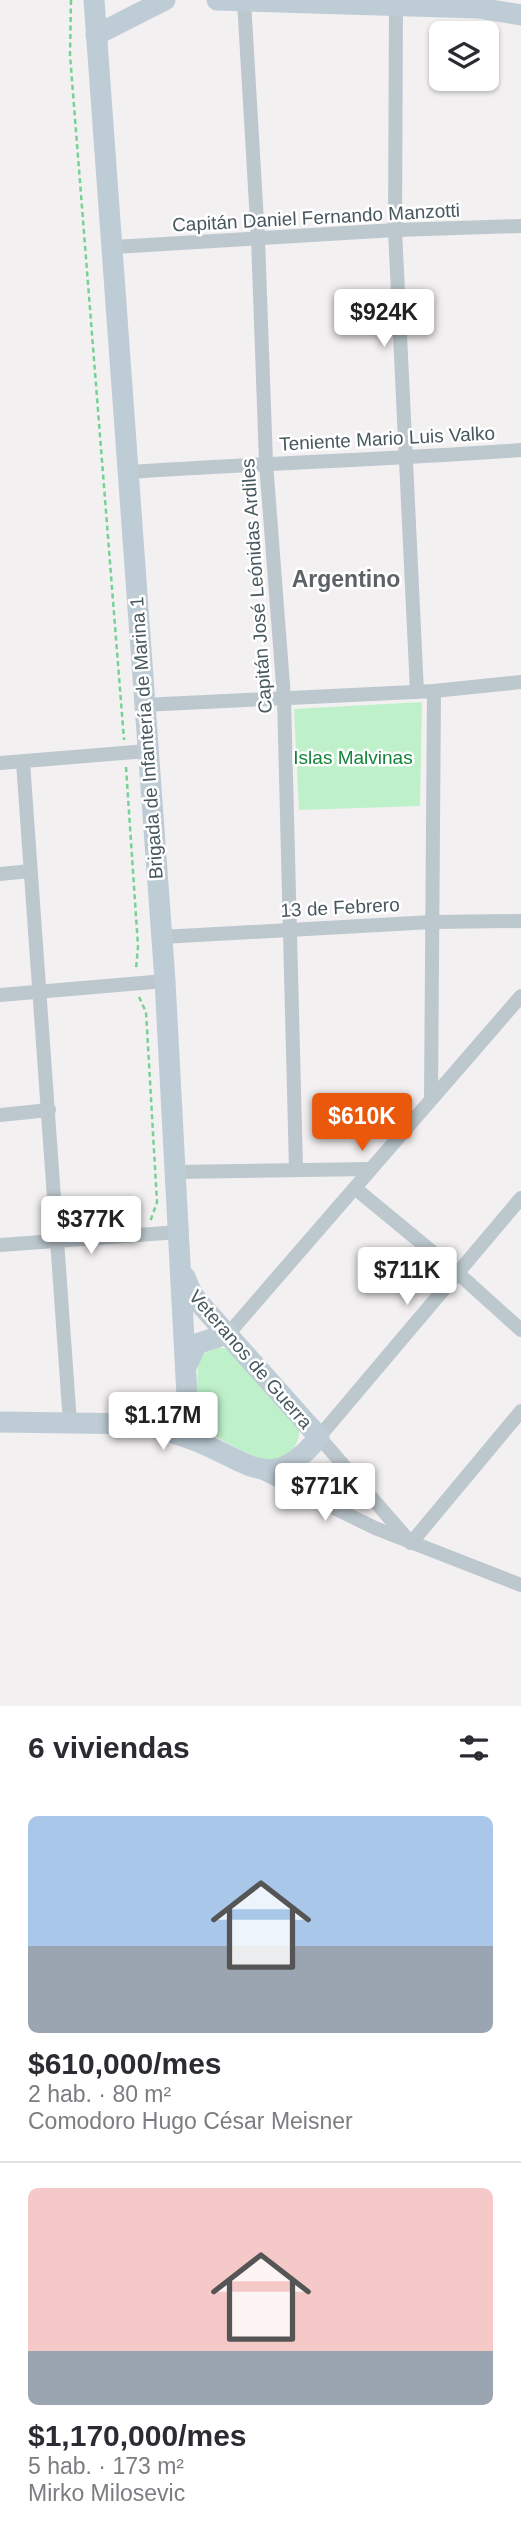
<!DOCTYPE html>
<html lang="es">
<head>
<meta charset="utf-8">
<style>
	:root { --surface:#fff; --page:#f2f2f3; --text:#2b2b33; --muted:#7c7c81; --line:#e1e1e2; --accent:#ea580c }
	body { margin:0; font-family:Helvetica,sans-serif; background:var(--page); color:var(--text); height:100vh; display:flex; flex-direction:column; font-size:26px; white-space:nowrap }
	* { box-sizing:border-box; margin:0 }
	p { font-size:23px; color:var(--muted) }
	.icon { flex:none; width:38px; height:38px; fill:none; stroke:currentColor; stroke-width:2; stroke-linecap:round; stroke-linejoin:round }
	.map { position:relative; height:1706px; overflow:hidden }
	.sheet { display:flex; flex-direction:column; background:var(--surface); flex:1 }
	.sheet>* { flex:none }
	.fabs { position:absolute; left:429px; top:21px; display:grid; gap:14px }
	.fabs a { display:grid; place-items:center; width:70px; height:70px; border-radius:10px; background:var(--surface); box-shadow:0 2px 5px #0004; font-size:35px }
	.price { position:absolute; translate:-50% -60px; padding:0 16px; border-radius:7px; background:#fff; color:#222; font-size:23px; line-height:46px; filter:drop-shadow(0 2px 4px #0008) }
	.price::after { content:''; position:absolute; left:50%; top:42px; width:21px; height:16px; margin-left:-10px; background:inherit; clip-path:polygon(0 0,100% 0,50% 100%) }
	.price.current { background:var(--accent); color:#fff }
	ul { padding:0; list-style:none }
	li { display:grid; align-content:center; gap:14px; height:371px; padding:0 28px }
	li+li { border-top:2px solid var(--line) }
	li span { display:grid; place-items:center; height:217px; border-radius:10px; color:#555 }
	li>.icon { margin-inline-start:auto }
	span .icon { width:126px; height:126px; fill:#fffc; stroke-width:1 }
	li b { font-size:30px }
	h2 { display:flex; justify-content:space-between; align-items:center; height:84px; padding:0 28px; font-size:30px }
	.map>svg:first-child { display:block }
	.green { fill:#bef1ca }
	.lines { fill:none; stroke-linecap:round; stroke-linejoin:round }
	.path { stroke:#75d195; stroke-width:2.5; stroke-dasharray:5 3.5; stroke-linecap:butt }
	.street { stroke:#bcc8ce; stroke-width:14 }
	.secondary { stroke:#beccd5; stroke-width:21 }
	.labels { text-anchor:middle; stroke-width:5; stroke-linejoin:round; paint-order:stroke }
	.street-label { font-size:19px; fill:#48585f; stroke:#fff }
	.park-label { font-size:19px; fill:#14843a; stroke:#fff }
	.quarter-label { font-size:23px; font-weight:bold; fill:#5d6266; stroke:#fff }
</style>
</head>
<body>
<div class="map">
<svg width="521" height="1706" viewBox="0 0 521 1706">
	<rect width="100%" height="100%" fill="#f3f0f1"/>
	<g class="green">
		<path d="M 422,702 L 420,806 L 299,810 L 294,709 Z"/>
		<path d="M 219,1347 L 230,1350 L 299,1427 C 301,1447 285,1463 265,1459 C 250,1457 217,1438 205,1429 C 196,1413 195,1372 201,1355 Z"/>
	</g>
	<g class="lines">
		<g class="path">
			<path d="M 71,0 L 70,55 L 124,740"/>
			<path d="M 126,767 L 138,946 L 136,970"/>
			<path d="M 139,997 L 146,1012 L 157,1202 L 150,1222"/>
		</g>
		<g class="street">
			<path d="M 244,1 L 258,239 L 266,463 L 284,698 L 296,1169"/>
			<path d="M 396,4 L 395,230 L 417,692"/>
			<path d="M 114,247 L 395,230 L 521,226"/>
			<path d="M 129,472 C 260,463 390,460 521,450"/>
			<path d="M 143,705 L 434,691 L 521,682"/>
			<path d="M 23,762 L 70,1423"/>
			<path d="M 0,763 L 147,751"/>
			<path d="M 0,874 L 30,871"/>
			<path d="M 162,937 L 432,922 L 521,921"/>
			<path d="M 0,995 L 165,981"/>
			<path d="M 431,1099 L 434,691"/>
			<path d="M 0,1115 L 49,1110"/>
			<path d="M 175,1172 L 371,1169"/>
			<path d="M 356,1189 L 459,1274 L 521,1330"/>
			<path d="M 0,1245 L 179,1232"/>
			<path d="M 229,1333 L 521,996"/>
			<path d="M 259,1471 L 375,1528 L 521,1585"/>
			<path d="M 411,1543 L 319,1437 L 521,1198"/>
			<path d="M 411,1543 L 521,1411"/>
		</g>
		<g class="secondary">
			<path d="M 94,0 L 165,981 L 188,1415 L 195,1440"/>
			<path d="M 217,0 L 478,8 L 521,15"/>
			<path d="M 96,35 L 165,0"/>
			<path d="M 187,1365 L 197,1344 L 229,1333"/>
			<path d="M 0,1422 L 143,1424 L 155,1422"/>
			<path d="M 143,1424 C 161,1430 179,1434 196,1441 C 250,1462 272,1495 319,1437 L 202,1306 L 192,1294 L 185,1277"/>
		</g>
	</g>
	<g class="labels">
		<g class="street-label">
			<text transform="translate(316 217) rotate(-3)" y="7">Capitán Daniel Fernando Manzotti</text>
			<text transform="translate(387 438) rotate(-3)" y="7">Teniente Mario Luis Valko</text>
			<text transform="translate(256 586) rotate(-94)" y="7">Capitán José Leónidas Ardiles</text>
			<text transform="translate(146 738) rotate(-94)" y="7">Brigada de Infantería de Marina 1</text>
			<text transform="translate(340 907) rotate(-3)" y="7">13 de Febrero</text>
			<text transform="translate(251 1359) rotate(49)" y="7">Veteranos de Guerra</text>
		</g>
		<g class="park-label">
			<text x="353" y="764">Islas Malvinas</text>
		</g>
		<g class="quarter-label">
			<text x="346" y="587">Argentino</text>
		</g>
	</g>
</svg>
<div class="fabs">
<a><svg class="icon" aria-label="layers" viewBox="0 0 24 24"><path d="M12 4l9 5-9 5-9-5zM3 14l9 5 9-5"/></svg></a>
</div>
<b class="price" style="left:384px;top:349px">$924K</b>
<b class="price current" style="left:362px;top:1153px">$610K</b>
<b class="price" style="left:91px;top:1256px">$377K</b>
<b class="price" style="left:407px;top:1307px">$711K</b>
<b class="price" style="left:163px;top:1452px">$1.17M</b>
<b class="price" style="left:325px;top:1523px">$771K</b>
</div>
<section class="sheet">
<h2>6 viviendas<svg class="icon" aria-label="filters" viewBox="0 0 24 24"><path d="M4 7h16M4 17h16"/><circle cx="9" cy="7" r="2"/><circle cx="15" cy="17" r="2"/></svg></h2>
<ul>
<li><span style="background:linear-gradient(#a9c7e8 60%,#9aa5b1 0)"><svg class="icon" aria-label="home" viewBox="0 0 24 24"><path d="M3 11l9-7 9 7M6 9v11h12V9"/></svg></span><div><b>$610,000/mes</b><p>2 hab. · 80 m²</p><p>Comodoro Hugo César Meisner</p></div></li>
<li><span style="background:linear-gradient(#f6c9c9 75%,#9aa5b1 0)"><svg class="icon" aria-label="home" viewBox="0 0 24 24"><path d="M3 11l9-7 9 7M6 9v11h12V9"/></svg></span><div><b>$1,170,000/mes</b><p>5 hab. · 173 m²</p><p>Mirko Milosevic</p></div></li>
</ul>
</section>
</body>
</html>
